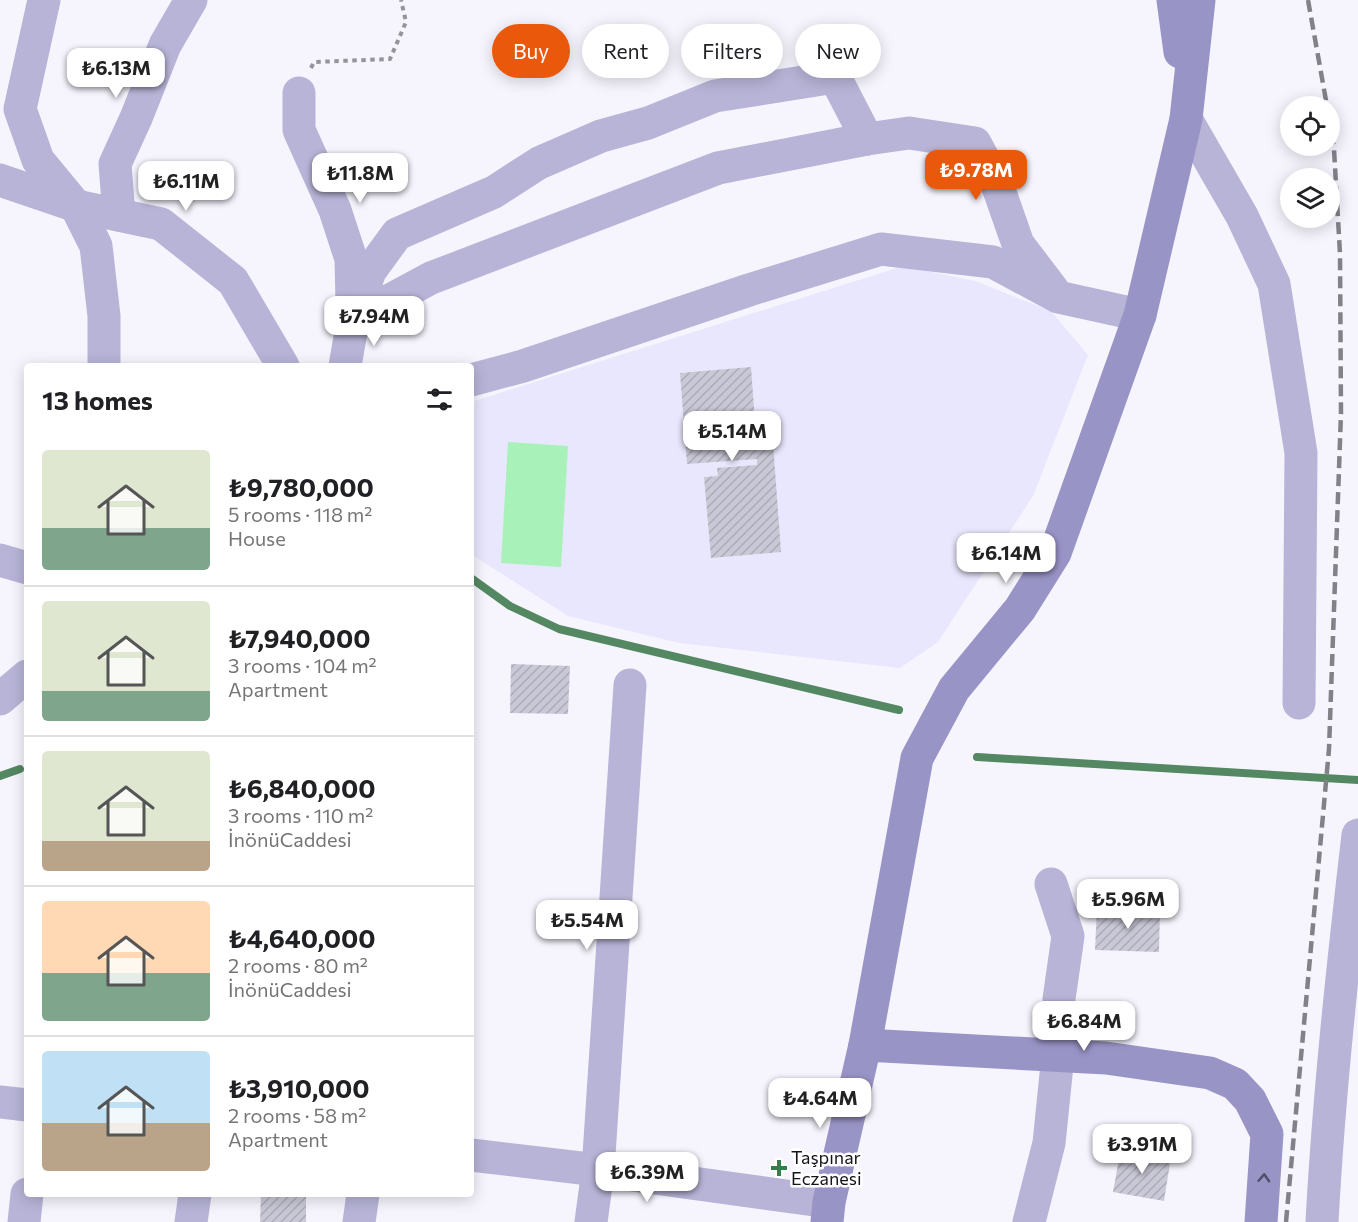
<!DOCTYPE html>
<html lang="en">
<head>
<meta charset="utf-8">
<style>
	:root { --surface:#fff; --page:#f6f6f6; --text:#202124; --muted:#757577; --line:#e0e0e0; --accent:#ea580c }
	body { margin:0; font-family:Commissioner,sans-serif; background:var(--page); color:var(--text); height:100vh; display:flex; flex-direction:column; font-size:22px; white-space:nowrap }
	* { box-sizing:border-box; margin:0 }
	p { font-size:20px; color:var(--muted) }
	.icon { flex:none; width:33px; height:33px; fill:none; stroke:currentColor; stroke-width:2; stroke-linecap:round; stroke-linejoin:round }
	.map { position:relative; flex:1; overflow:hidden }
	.details { position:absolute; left:24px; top:363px; width:450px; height:834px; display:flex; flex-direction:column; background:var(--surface); border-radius:6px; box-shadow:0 3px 15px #0003 }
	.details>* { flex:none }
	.hud { position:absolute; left:492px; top:24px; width:570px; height:54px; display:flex; gap:12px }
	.fabs { position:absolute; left:1280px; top:96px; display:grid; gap:12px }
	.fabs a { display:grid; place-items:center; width:60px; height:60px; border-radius:50%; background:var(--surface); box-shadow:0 3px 15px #0003; font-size:30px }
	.price { position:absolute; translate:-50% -51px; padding:0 14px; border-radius:12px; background:#fff; color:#222; font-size:20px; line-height:39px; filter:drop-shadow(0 2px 3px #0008) }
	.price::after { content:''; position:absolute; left:50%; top:36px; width:18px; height:14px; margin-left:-9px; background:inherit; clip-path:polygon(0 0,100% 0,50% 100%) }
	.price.active { background:var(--accent); color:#fff }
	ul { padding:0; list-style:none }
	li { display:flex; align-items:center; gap:18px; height:150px; padding:0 18px }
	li+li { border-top:2px solid var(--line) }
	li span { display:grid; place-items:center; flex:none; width:168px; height:120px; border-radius:6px; color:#555 }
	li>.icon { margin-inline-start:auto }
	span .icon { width:72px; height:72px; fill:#fffc; stroke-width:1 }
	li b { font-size:26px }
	h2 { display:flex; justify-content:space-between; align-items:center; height:72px; padding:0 18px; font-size:26px }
	.tag { padding:0 21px; border-radius:27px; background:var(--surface); box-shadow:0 3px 15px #0003; font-size:21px; line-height:54px }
	.tag.active { background:var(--accent); color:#fff }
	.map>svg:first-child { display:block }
	.built { fill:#e9e7fd }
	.green { fill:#a8f1b9 }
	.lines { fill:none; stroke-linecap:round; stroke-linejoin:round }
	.stream { stroke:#538862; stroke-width:8 }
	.building { fill:url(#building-hatch) }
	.path { stroke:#95949c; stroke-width:4; stroke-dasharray:4.5 4.5; stroke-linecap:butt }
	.street { stroke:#b7b4d7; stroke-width:33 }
	.secondary { stroke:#9994c6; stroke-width:33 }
	.rail { stroke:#818187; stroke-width:4.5; stroke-dasharray:12 6; stroke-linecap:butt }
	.oneway { stroke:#504e67 }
	.poi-dot { fill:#357f4c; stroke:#fff; stroke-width:2 }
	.labels { text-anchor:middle; stroke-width:5; stroke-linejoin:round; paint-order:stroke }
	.poi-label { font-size:18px; fill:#141419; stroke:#fff; text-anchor:start }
</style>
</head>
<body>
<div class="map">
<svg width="1358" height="1222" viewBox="0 0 1358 1222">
	<defs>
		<pattern id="building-hatch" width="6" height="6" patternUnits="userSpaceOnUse" patternTransform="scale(1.5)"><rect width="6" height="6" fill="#c9c8d6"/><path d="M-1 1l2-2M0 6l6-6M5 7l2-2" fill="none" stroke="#acabb7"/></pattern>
	</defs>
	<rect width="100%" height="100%" fill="#f6f5fe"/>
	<path class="built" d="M 903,266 L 975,281 L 1051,311 L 1088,355 L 1033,496 L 938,642 L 900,668 L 679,643 L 568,616 L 471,554 L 471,402 Z"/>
	<path class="green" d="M 508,442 L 568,446 L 561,567 L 501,563 Z"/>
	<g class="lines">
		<g class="stream">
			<path d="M 471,578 L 510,606 L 559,629 L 899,710"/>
			<path d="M 977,757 L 1358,780"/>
			<path d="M 0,776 L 20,769"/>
		</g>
	</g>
	<g class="building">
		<path d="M 751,367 L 755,422 L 771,420 L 772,434 L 746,437 L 747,445 L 773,443 L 781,552 L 711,558 L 704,477 L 718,476 L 717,468 L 757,465 L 757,459 L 687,464 L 680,373 Z"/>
		<path d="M 511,664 L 570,666 L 568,714 L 510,713 Z"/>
		<path d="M 1097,908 L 1160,909 L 1159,952 L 1095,950 Z"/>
		<path d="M 1121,1148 L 1171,1157 L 1164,1201 L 1113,1192 Z"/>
		<path d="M 261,1194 L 306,1194 L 306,1222 L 260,1222 Z"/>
	</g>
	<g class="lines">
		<path class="path" d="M 311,68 L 314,62 L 390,59 L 406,22 L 401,0"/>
		<g class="street">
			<path d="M 44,0 L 20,109 L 38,160 L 76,206 L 96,246 L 104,316 L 104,366"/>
			<path d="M 299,93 L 299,130 L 335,210 L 351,259 L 352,303"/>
			<path d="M 1186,119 L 1242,216 L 1274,284 L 1301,453 L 1299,703"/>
			<path d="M 867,139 L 909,133 L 975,143 L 997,184 L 1018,244 L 1053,290"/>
			<path d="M 0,180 L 76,206 L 161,224 L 233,281 L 283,366"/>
			<path d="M 119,215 L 115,164 L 136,118 L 165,45 L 191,0"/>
			<path d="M 345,366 L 353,320 L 370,271 L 397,234 L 494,192 L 539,163 L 601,136 L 648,123 L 715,96 L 835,77 L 867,139 L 718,168 L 431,278 L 353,320"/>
			<path d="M 471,380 L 523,366 L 749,290 L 881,249 L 993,262 L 1058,297 L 1140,315"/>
			<path d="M 0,560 L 27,568"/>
			<path d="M 0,699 L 27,676"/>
			<path d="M 0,1102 L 27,1105"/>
			<path d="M 471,1155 L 598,1170 L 829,1202"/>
			<path d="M 24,1222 L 27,1194"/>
			<path d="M 191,1222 L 195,1194"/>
			<path d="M 359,1222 L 363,1194"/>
			<path d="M 591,1222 L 598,1170 L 630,685"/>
			<path d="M 1029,1222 L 1049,1143 L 1058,1055 L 1059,999 L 1068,936 L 1051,884"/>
			<path d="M 1322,1222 C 1329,1092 1343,964 1358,835"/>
		</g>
		<g class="secondary">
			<path d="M 1173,0 L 1180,52"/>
			<path d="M 865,1045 L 1106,1058 L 1210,1073 L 1235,1084 L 1250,1100 L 1267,1134 L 1261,1222"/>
			<path d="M 827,1222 L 829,1202 L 865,1045 L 917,758 L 954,689 L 1020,609 L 1055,553 L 1140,315 L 1186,119 L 1199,0"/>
		</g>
		<g class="rail">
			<path d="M 1308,0 L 1327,106"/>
			<path d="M 1286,1222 L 1329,749 L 1341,413 L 1340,254 L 1334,149 L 1329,117"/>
		</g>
	</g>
	<defs><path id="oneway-chevron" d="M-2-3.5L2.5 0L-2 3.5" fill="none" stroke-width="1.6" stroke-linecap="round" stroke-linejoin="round" transform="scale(1.5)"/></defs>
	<use class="oneway" href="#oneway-chevron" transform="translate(1264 1178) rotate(-87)"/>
	<path class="poi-dot" d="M776 1159h6v6h6v6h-6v6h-6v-6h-6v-6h6z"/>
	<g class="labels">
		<g class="poi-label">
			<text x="791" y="1164">Taşpınar<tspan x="791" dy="21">Eczanesi</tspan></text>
		</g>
	</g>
</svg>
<div class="fabs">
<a><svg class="icon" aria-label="locate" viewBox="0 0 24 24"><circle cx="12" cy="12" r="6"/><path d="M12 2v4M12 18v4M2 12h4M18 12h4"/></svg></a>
<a><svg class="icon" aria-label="layers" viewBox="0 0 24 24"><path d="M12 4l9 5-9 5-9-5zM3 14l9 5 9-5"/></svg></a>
</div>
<b class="price" style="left:116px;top:99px">₺6.13M</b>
<b class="price active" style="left:976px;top:201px">₺9.78M</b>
<b class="price" style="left:360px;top:204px">₺11.8M</b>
<b class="price" style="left:186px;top:212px">₺6.11M</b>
<b class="price" style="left:374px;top:347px">₺7.94M</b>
<b class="price" style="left:732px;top:462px">₺5.14M</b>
<b class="price" style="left:1006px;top:584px">₺6.14M</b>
<b class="price" style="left:1128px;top:930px">₺5.96M</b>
<b class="price" style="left:587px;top:951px">₺5.54M</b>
<b class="price" style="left:1084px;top:1052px">₺6.84M</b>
<b class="price" style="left:820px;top:1129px">₺4.64M</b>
<b class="price" style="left:1142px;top:1175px">₺3.91M</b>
<b class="price" style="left:647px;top:1203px">₺6.39M</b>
<div class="hud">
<a class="tag active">Buy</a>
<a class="tag">Rent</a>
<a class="tag">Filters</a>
<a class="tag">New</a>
</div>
<section class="details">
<h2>13 homes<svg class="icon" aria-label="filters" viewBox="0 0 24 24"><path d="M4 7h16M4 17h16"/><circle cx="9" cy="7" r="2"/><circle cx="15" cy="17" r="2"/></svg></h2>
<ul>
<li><span style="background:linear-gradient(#dfe7d0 65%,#7fa58c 0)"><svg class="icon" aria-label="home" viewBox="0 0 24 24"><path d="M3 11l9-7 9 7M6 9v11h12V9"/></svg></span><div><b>₺9,780,000</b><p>5 rooms · 118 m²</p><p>House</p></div></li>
<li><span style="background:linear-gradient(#dfe7d0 75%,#7fa58c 0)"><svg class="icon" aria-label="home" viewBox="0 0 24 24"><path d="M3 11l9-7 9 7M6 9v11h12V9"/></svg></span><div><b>₺7,940,000</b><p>3 rooms · 104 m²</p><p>Apartment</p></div></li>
<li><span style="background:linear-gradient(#dfe7d0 75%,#b9a48a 0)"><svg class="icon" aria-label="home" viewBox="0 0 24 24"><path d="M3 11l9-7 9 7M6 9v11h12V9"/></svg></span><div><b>₺6,840,000</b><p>3 rooms · 110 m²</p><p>İnönüCaddesi</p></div></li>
<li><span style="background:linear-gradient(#ffd9b3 60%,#7fa58c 0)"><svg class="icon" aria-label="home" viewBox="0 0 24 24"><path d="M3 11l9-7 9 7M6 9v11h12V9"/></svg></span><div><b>₺4,640,000</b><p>2 rooms · 80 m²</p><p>İnönüCaddesi</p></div></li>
<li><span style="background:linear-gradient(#bfe0f5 60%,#b9a48a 0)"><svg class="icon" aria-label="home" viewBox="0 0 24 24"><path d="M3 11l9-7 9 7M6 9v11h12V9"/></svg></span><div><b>₺3,910,000</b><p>2 rooms · 58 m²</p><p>Apartment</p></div></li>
</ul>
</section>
</div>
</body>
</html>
